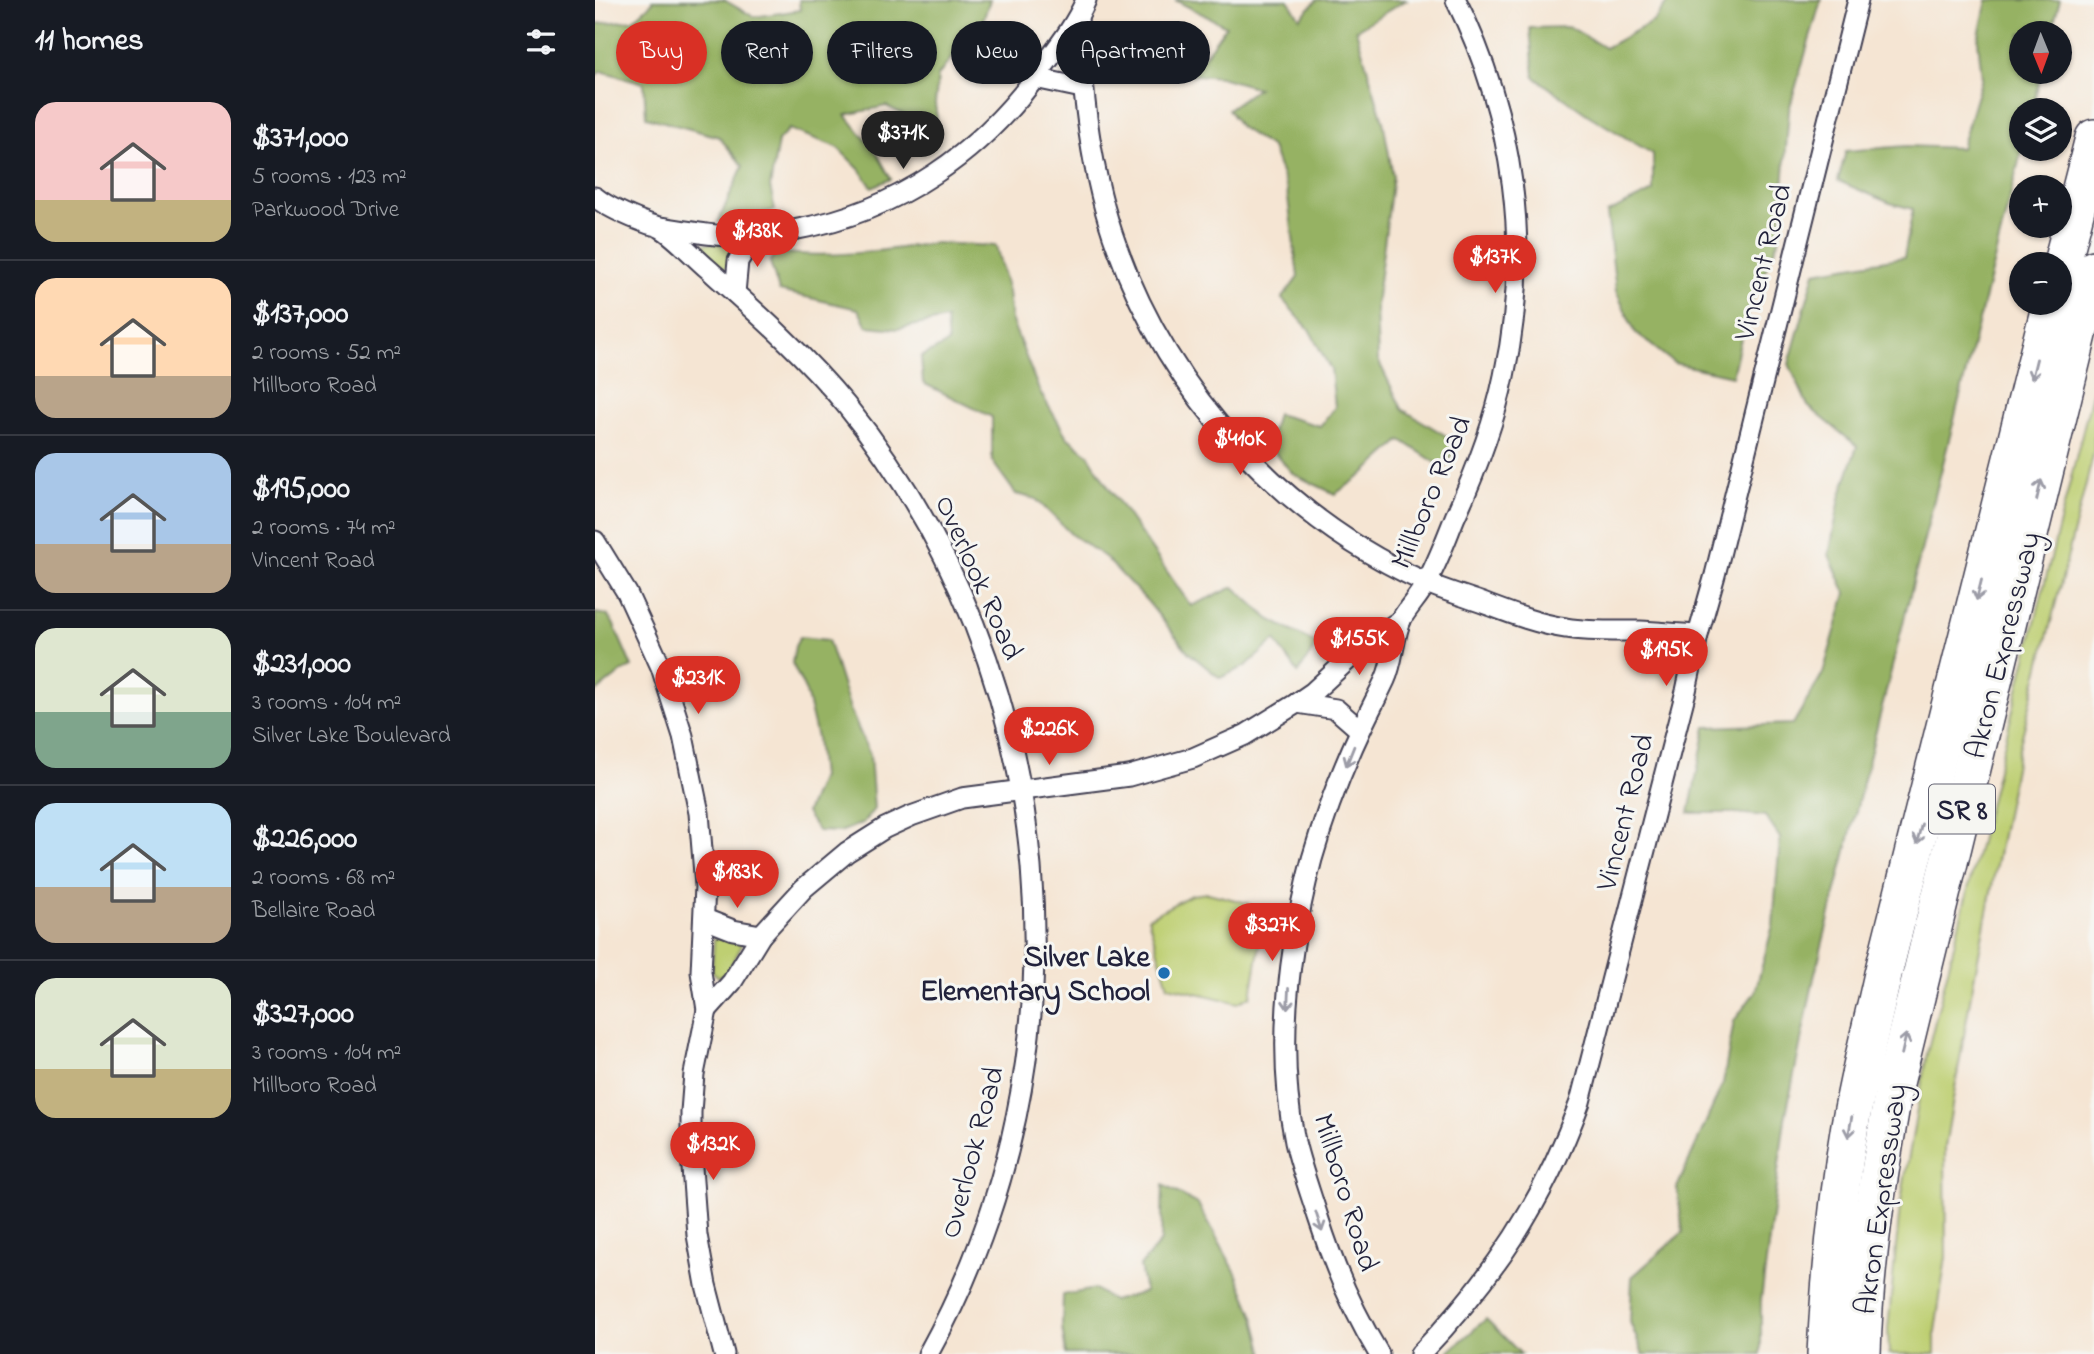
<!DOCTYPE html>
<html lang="en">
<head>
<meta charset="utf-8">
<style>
	:root { --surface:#171b24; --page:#20242c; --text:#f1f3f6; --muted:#9ea1a6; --line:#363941; --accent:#d93025 }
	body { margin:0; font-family:"Indie Flower",sans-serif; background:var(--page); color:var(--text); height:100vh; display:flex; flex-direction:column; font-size:26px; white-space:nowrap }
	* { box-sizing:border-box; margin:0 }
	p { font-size:23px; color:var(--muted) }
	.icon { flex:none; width:38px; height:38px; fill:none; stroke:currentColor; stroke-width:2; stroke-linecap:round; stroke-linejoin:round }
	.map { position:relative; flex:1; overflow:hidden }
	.details { display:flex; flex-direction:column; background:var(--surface); width:595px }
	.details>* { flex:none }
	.hud { position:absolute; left:21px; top:21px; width:665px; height:63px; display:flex; gap:14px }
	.needle { width:46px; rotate:179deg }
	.tools { position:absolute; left:1414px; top:21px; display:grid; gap:14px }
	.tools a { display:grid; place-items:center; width:63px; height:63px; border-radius:50%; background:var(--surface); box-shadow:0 2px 5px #0004; font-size:35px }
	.price { position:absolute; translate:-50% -60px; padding:0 16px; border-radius:24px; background:var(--accent); color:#fff; font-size:23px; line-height:46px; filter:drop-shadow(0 2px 4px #0008) }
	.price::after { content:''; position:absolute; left:50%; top:42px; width:21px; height:16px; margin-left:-10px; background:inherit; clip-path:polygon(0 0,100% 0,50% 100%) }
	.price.current { background:#222; color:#fff }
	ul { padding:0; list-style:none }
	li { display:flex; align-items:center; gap:21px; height:175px; padding:0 35px }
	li+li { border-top:2px solid var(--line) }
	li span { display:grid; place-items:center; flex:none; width:196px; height:140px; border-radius:21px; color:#555 }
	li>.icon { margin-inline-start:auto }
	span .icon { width:84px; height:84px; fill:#fffc; stroke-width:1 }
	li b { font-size:30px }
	h2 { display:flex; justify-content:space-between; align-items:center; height:84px; padding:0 35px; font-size:30px }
	.tag { padding:0 24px; border-radius:32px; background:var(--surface); box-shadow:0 2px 5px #0004; font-size:24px; line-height:63px }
	.tag.current { background:var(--accent); color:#fff }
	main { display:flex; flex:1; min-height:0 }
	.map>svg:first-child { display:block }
	.green { fill:#becf72; stroke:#707856; stroke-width:2 }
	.forest { fill:#96b264; stroke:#5c6a50; stroke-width:2 }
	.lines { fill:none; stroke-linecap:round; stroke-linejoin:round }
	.street-casing { stroke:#423f52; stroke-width:23 }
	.highway-casing { stroke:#423f52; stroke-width:40 }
	.street { stroke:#fff; stroke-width:19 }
	.highway { stroke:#fff; stroke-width:37 }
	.oneway { stroke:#9c9ca7 }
	.poi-dot { fill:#1f6fb2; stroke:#f6f6f2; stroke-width:2.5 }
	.labels { text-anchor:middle; stroke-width:6; stroke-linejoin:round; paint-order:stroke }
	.shield { fill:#f6f6f2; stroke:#626272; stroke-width:2 }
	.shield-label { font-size:28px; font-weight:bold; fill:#22223b }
	.street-label { font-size:30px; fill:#22223b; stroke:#f6f6f2 }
	.poi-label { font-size:30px; font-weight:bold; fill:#22223b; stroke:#f6f6f2; text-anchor:end }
</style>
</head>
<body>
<main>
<section class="details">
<h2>11 homes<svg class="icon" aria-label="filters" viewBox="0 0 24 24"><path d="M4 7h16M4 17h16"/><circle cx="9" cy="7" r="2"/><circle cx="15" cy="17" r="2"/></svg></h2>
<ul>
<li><span style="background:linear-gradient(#f6c9c9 70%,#c2b280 0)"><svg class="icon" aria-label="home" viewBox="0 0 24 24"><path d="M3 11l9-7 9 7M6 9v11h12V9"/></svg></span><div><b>$371,000</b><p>5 rooms · 123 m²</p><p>Parkwood Drive</p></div></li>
<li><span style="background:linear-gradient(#ffd9b3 70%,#b9a48a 0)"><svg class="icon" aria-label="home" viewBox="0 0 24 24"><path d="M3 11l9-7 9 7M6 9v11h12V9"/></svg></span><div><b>$137,000</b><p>2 rooms · 52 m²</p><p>Millboro Road</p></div></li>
<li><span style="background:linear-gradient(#a9c7e8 65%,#b9a48a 0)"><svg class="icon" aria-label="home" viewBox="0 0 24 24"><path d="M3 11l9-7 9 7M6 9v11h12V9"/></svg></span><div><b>$195,000</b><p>2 rooms · 74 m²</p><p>Vincent Road</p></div></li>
<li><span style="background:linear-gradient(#dfe7d0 60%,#7fa58c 0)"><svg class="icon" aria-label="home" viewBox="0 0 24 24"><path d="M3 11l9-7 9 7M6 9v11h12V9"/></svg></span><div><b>$231,000</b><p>3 rooms · 104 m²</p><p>Silver Lake Boulevard</p></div></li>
<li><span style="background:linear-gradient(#bfe0f5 60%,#b9a48a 0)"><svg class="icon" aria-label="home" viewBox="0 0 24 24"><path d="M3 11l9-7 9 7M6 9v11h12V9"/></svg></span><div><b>$226,000</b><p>2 rooms · 68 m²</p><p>Bellaire Road</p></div></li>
<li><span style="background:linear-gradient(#dfe7d0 65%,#c2b280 0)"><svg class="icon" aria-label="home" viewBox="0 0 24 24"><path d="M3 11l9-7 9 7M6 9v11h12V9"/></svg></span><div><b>$327,000</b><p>3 rooms · 104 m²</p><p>Millboro Road</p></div></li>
</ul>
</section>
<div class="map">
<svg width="1499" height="1354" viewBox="0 0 1499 1354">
	<rect width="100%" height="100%" fill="#f6f6f2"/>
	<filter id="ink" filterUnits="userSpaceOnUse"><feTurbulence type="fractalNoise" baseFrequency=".0143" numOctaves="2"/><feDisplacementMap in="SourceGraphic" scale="14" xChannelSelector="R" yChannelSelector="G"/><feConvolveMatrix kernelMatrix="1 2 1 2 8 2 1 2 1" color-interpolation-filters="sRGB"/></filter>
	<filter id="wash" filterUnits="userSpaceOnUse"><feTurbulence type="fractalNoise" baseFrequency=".00686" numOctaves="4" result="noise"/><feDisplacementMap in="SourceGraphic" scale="28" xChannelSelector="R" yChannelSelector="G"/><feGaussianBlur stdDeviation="1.57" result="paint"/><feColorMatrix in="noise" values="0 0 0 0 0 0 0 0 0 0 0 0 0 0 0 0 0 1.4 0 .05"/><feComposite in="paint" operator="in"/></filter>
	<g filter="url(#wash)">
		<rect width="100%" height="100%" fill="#f5e5d3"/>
		<g class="green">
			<path d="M 140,243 C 141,253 136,265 127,270 L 102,249 L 106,244 Z"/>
			<path d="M 1499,386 L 1499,452 L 1423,752 L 1375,1000 L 1350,1147 L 1351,1257 L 1340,1331 L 1340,1354 L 1294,1354 L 1293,1329 L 1305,1206 L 1332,1053 Z"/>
			<path d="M 613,893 L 652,903 L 670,913 L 656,996 L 643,1003 L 573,986 L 553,918 L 596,895 Z"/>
			<path d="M 124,937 L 146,942 L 145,949 L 131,975 L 123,977 L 117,971 L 119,939 Z"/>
		</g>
		<g class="forest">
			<path d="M 57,0 L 129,0 L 159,17 L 205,10 L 204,0 L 395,0 L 382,37 L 361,52 L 343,76 L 340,104 L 343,126 L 314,117 L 291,106 L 251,115 L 283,155 L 296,179 L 277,187 L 264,169 L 242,147 L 194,129 L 183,141 L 175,187 L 180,210 L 123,222 L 148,166 L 124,137 L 51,117 L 49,83 L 6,71 L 0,76 L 0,24 L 38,20 L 58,2 Z"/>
			<path d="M 580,0 L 693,0 L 705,18 L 722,0 L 811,0 L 761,30 L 788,121 L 798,176 L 781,305 L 783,360 L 807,409 L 863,443 L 849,468 L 806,440 L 766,476 L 740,494 L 698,474 L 673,445 L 682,414 L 725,426 L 740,407 L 736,370 L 714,329 L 687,299 L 703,277 L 692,190 L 677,148 L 645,127 L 633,109 L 663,88 L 625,77 L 590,74 L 611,54 L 631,26 Z"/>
			<path d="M 1074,0 L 1226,0 L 1194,110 L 1184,239 L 1153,309 L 1137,376 L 1079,363 L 1040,332 L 1021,291 L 1012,213 L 1058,191 L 1058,154 L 993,115 L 939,77 L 935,28 L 975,27 L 1010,48 L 1059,21 Z"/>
			<path d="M 1392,0 L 1465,0 L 1456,33 L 1426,33 L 1426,72 L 1447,72 L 1437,110 L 1426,110 L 1427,149 L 1219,978 L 1190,1119 L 1166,1300 L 1166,1354 L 1048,1354 L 1035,1322 L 1037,1277 L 1088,1232 L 1082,1188 L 1128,1083 L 1139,1021 L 1160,992 L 1178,925 L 1185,838 L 1170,816 L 1140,813 L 1094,813 L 1111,727 L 1198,724 L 1228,673 L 1251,593 L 1234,555 L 1245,498 L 1262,446 L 1213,406 L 1194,364 L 1220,272 L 1309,257 L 1318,209 L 1295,203 L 1243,181 L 1251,151 L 1311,146 L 1366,148 L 1387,78 L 1383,40 Z"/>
			<path d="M 339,243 L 401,246 L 413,292 L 416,319 L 444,390 L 472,437 L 493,454 L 510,482 L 596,606 L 639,587 L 674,619 L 722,644 L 703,673 L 680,640 L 651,666 L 625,678 L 594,653 L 553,602 L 510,557 L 477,535 L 441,499 L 421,494 L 397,461 L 397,417 L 328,383 L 326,357 L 353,343 L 351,319 L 302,329 L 272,326 L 263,309 L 184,291 L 175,262 L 182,252 C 234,259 287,251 339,243 Z"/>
			<path d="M 0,613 L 12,615 L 18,623 L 37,667 L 26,672 L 0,693 Z"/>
			<path d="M 205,637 L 233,640 L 256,712 L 275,755 L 279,809 L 268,823 L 245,832 L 223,831 L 211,813 L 226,777 L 222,738 L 211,692 L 197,663 L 200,646 Z"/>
			<path d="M 568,1185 L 603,1204 L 641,1273 L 660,1319 L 669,1354 L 471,1354 L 467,1327 L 468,1295 L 500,1289 L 518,1301 L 550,1292 L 545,1266 L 566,1241 Z"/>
			<path d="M 891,1319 L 926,1354 L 851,1354 Z"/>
		</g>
	</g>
	<g filter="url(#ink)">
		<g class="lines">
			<defs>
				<g id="street">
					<path d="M 483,18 C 488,95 495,174 522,247 C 575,394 688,518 830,582 C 847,590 866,595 885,602 C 912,612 942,624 971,628 C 995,632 1020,631 1045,631 C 1064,632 1084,634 1103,635"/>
					<path d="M 440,78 L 487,88"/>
					<path d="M 0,197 C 15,209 35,217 54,224 C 58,225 63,226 66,228 C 79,235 100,258 112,268 C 160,311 210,355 251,405 C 468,672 500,1053 333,1354"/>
					<path d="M 66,227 C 96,232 125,237 156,237 C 171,236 187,232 203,229 C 303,211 386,153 445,71 C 462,48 480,26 491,0"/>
					<path d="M 140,293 L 143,261 L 159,237"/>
					<path d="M 0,541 L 32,593 L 66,667 L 88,736 L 104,813 L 110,886 L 106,972 L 112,1010 L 99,1074 L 96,1112 L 96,1154 L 102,1235 L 111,1285 L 129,1354"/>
					<path d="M 702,703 L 718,692 L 770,644 L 806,620"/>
					<path d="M 110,919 L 138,930 L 166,935"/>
					<path d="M 112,1010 L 137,982 L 166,935 L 209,888 L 252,852 L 290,828 L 316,816 L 367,798 L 534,776 L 598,758 L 650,735 L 702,703 L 741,709 L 765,730"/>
					<path d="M 784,1354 C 758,1311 738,1265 723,1217 C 715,1192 706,1167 700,1142 C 681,1048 693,950 717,859 C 730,814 748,767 768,725 C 775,710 783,695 790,680 C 799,661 798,637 807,618 C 814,606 825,595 831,583 C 843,562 851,539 860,517 C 881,471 899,425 909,376 C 937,249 919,116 861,0"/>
					<path d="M 825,1354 C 899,1277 948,1203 985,1102 L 1091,691 L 1103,635 L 1120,575 L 1263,0"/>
				</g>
				<g id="highway">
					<path d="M 1465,271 L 1499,138"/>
					<path d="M 1231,1354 C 1235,1277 1242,1201 1255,1125 C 1264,1074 1277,1024 1288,974 L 1456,303"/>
					<path d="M 1267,1354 C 1269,1262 1284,1173 1300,1083 L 1499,269"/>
				</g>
			</defs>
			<use href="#street" class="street-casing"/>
			<use href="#highway" class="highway-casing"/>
			<use href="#street" class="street"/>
			<use href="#highway" class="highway"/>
		</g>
		<defs><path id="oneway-shaft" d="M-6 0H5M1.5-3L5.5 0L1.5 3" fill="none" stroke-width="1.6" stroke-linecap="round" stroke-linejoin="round" transform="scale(1.75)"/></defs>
		<g class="oneway">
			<use href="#oneway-shaft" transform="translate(1439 369) rotate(104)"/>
			<use href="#oneway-shaft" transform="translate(1444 490) rotate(-77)"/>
			<use href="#oneway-shaft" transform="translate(1384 590) rotate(104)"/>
			<use href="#oneway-shaft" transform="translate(755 756) rotate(112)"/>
			<use href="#oneway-shaft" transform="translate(1324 834) rotate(104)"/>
			<use href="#oneway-shaft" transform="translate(693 999) rotate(93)"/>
			<use href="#oneway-shaft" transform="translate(1309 1044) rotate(-77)"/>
			<use href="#oneway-shaft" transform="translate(1255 1127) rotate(100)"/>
			<use href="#oneway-shaft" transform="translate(724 1222) rotate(72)"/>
		</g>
	</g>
	<circle class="poi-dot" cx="569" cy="973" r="7"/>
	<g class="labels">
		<rect class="shield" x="1334" y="784.5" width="66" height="49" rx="5"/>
		<g class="shield-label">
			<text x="1367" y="819">SR 8</text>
		</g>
		<g class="street-label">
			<text transform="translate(1167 262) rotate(-76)" y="10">Vincent Road</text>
			<text transform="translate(835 492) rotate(-67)" y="10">Millboro Road</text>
			<text transform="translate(385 577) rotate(66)" y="10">Overlook Road</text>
			<text transform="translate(1407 645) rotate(-76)" y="10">Akron Expressway</text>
			<text transform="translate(1029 812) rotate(-76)" y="10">Vincent Road</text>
			<text transform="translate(376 1152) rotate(-75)" y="10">Overlook Road</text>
			<text transform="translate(752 1192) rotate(73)" y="10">Millboro Road</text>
			<text transform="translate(1285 1199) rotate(-82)" y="10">Akron Expressway</text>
		</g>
		<g class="poi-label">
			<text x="555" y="966">Silver Lake<tspan x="555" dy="34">Elementary School</tspan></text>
		</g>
	</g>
</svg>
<div class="tools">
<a><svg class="needle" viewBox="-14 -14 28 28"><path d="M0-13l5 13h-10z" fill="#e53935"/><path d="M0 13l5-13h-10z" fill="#9ea1a6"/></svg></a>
<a><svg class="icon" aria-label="layers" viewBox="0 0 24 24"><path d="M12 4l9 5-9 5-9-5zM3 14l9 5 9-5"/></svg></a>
<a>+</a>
<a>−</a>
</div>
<b class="price current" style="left:308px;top:171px">$371K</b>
<b class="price" style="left:162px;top:269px">$138K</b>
<b class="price" style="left:900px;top:295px">$137K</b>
<b class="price" style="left:645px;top:477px">$410K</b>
<b class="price" style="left:764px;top:677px">$155K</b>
<b class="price" style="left:1071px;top:688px">$195K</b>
<b class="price" style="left:103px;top:716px">$231K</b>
<b class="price" style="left:454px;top:767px">$226K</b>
<b class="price" style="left:142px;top:910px">$183K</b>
<b class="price" style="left:677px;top:963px">$327K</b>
<b class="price" style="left:118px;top:1182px">$132K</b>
<div class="hud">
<a class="tag current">Buy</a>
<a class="tag">Rent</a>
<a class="tag">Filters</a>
<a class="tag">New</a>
<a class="tag">Apartment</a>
</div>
</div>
</main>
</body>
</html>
